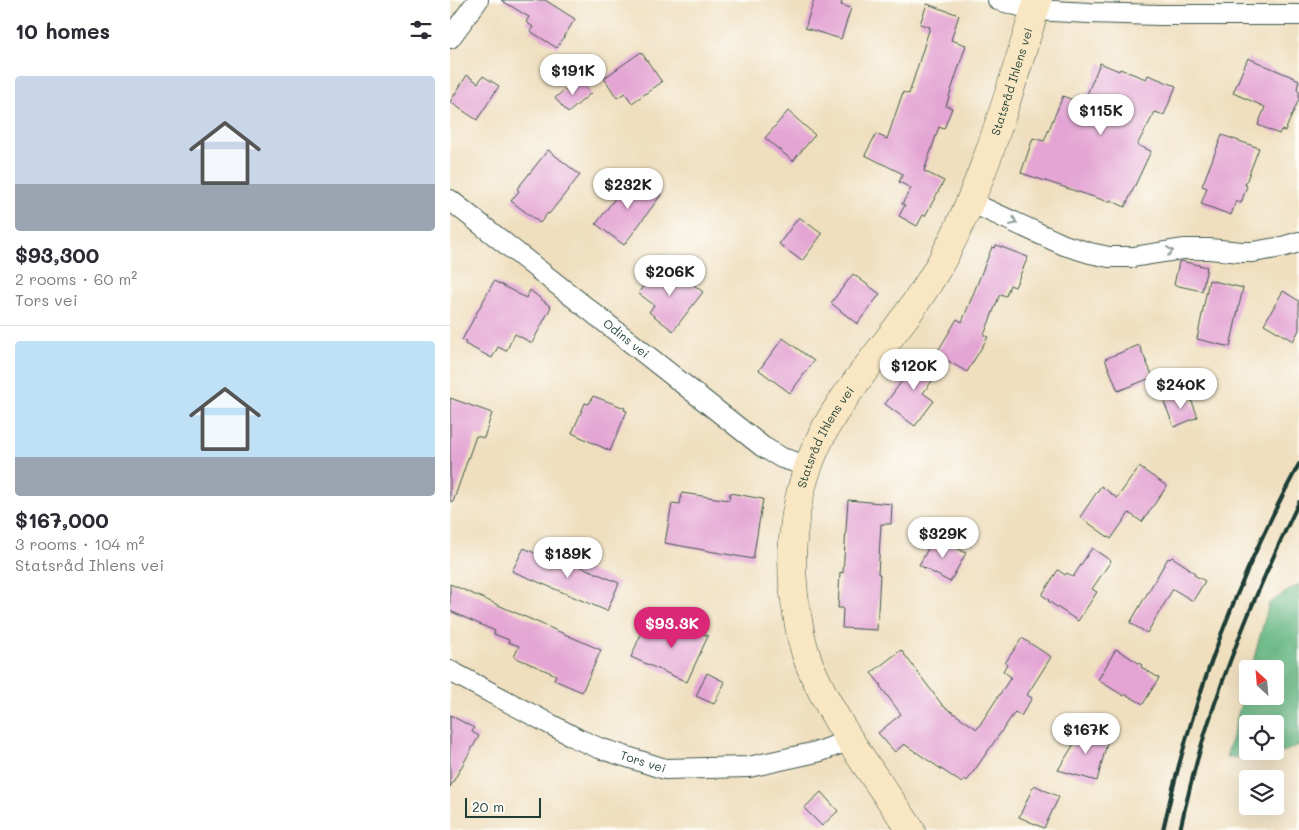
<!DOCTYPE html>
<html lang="en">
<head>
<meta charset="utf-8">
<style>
	:root { --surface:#fff; --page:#f7f7f7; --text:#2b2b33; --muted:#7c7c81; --line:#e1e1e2; --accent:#db2777 }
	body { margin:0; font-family:Mali,sans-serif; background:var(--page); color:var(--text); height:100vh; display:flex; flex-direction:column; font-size:19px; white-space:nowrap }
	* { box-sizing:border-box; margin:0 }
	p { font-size:16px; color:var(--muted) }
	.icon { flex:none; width:28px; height:28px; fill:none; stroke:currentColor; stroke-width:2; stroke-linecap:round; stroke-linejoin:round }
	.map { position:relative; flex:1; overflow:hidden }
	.side { display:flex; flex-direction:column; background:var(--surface); width:450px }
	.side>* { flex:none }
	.needle { width:32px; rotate:334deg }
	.tools { position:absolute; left:789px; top:660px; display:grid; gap:10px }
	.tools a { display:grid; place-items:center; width:45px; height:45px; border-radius:5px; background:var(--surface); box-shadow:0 5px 20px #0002; font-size:25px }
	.scale { position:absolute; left:15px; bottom:12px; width:76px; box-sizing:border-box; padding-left:5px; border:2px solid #1f3d34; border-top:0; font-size:14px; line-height:18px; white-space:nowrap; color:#1f3d34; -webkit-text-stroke:4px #fdfcf7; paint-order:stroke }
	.price { position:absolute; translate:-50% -42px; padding:0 11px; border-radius:18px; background:#fff; color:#222; font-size:16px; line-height:32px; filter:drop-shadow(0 1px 2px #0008) }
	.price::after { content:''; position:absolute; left:50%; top:30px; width:15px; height:11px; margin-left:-8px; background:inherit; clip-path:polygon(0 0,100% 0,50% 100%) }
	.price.current { background:var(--accent); color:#fff }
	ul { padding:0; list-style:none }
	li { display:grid; align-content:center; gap:10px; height:265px; padding:0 15px }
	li+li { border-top:1px solid var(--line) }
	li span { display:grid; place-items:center; height:155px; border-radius:5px; color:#555 }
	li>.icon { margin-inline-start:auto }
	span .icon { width:90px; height:90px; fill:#fffc; stroke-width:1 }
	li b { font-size:21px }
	h2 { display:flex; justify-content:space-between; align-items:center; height:60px; padding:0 15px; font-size:21px }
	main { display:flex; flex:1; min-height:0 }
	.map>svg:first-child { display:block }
	.forest { fill:#67b783; stroke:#437a5c; fill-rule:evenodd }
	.building { fill:#e4a5d4 }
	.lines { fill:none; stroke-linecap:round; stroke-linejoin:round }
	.street-casing { stroke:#3e5549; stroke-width:22 }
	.secondary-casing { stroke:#3e5549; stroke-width:29 }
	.street { stroke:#fff; stroke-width:20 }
	.secondary { stroke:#f9e7c3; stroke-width:28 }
	.rail { stroke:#1f3d34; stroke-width:4 }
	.oneway { stroke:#8f9e9a }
	.labels { text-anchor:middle; stroke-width:4.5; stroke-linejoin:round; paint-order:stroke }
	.street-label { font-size:12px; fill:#1f3d34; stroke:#fdfcf7 }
</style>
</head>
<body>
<main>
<section class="side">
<h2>10 homes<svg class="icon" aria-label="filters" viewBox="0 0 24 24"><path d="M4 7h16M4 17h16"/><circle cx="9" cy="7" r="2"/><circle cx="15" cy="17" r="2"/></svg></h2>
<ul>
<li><span style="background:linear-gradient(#c9d6e8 70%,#9aa5b1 0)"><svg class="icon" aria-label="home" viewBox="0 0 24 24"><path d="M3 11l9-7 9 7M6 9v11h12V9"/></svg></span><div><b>$93,300</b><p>2 rooms · 60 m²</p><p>Tors vei</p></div></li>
<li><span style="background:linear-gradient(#bfe0f5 75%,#9aa5b1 0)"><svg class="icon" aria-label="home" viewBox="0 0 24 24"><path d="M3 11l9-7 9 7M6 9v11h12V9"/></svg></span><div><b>$167,000</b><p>3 rooms · 104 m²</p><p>Statsråd Ihlens vei</p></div></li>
</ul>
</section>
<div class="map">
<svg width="849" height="830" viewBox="0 0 849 830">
	<rect width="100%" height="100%" fill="#fdfcf7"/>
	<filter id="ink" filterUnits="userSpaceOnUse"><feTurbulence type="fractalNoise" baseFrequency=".02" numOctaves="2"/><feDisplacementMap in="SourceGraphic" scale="10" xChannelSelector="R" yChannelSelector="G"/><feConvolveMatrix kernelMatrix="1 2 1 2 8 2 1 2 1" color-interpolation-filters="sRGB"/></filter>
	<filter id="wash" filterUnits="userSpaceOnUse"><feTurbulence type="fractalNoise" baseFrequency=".0096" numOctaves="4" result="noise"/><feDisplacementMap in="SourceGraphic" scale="20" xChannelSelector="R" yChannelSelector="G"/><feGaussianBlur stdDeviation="1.12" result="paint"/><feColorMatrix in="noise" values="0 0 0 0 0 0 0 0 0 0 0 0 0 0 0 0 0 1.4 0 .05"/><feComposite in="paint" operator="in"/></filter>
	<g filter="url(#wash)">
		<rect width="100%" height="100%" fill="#efdfbf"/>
		<path class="forest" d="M 849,584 L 849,745 L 824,756 L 776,758 L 797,681 L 798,696 L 825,696 L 825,669 L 801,669 L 819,603 ZM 798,724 L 825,724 L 825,751 L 798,751 Z"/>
		<g id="blocks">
			<g class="building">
				<path d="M 51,0 L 95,0 L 125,19 L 107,48 L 80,31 L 83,27 L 76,22 L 79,17 Z"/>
				<path d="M 364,0 L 392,0 L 391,5 L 401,8 L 391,39 L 355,28 Z"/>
				<path d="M 477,4 L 509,15 L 501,40 L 516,45 L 496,106 L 502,108 L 494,129 L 489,127 L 474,171 L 494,181 L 475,216 L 473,215 L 467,226 L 449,216 L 455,205 L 452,204 L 461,188 L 449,182 L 453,174 L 415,155 L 426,134 L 437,139 L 453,92 L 459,94 L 480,27 L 470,24 Z"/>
				<path d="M 191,52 L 212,82 L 182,103 L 175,93 L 167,98 L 154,78 Z"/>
				<path d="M 798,58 L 849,80 L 847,89 L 849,91 L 849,99 L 835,131 L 831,130 L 829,134 L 808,125 L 815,107 L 783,93 Z"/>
				<path d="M 650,63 L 669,71 L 670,69 L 696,79 L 698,75 L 726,86 L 714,115 L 705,112 L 687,145 L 701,151 L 675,207 L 660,200 L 659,202 L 571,173 L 583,138 L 594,141 L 613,96 L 633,104 Z"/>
				<path d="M 17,75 L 28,83 L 33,76 L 49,86 L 27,120 L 0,102 Z"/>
				<path d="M 128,78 L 141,93 L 118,113 L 105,98 Z"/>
				<path d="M 338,111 L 365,135 L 343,161 L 315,138 Z"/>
				<path d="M 772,135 L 809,148 L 795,185 L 797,186 L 791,203 L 786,201 L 781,215 L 751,204 L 757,188 L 752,186 Z"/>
				<path d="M 98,150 L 130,175 L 99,214 L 98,213 L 90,223 L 61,201 L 69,191 L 67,189 Z"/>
				<path d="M 183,174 L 211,195 L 174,245 L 146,224 Z"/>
				<path d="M 349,217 L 372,234 L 352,261 L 329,244 Z"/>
				<path d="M 546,245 L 578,257 L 565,287 L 560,285 L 556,296 L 550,294 L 534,335 L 538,337 L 517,372 L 486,354 L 507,319 L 512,322 L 542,247 L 545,248 Z"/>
				<path d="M 731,261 L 757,267 L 752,291 L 724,285 L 729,262 Z"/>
				<path d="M 209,266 L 225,278 L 228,273 L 253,292 L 223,331 L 199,312 L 204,305 L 188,293 Z"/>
				<path d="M 403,274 L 430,294 L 407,324 L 381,303 Z"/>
				<path d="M 759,280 L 793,288 L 780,347 L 747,339 Z"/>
				<path d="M 44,281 L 76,298 L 80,290 L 101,307 L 82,343 L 65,334 L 56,351 L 48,347 L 42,358 L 15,344 L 16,342 L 12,340 Z"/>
				<path d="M 833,291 L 849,301 L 849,330 L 843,341 L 814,324 Z"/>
				<path d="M 333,338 L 364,361 L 340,393 L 309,370 Z"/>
				<path d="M 689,345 L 703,377 L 668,391 L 655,359 Z"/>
				<path d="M 472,354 L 491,369 L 473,393 L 484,401 L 465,426 L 435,404 Z"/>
				<path d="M 738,392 L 748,417 L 724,427 L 714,402 Z"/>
				<path d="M 143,396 L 175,408 L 174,410 L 177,411 L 160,451 L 122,433 L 135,403 L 139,404 Z"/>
				<path d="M 0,398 L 42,413 L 34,438 L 26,436 L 3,502 L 0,501 Z"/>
				<path d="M 689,467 L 717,486 L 692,522 L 679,513 L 661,539 L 630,517 L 651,486 L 667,498 Z"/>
				<path d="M 232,493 L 279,500 L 280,493 L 313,499 L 303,559 L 215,543 L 222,503 L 230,504 Z"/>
				<path d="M 398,500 L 442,504 L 441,524 L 431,524 L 428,574 L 430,574 L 427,630 L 392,628 L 393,608 L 388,608 L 390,572 L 393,573 Z"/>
				<path d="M 485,536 L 516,553 L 500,582 L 469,565 Z"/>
				<path d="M 74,548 L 108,564 L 111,558 L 169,583 L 157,611 L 62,571 Z"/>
				<path d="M 642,548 L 661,561 L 642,589 L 647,592 L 628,621 L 598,601 L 599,600 L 592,595 L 608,570 L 615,575 L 617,573 L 623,577 Z"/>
				<path d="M 722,557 L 739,568 L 738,569 L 745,573 L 744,575 L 755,581 L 743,601 L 723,589 L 697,633 L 680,623 L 718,558 L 720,559 Z"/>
				<path d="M 0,584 L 151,650 L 132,692 L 104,680 L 106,675 L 64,657 L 69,646 L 58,642 L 59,640 L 44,634 L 45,631 L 0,611 Z"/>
				<path d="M 229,617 L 256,629 L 253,634 L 258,636 L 237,682 L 181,657 L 195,625 L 221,637 Z"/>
				<path d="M 572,638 L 601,657 L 577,695 L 582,698 L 571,716 L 565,712 L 517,781 L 515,779 L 512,783 L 454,744 L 445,752 L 428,733 L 451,714 L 430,686 L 431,685 L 421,673 L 451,650 L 493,706 L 527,729 L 561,677 L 553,671 L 557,664 L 555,663 Z"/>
				<path d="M 666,649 L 692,665 L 691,667 L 709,678 L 693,704 L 675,694 L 674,696 L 648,680 Z"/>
				<path d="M 257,673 L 275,682 L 264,704 L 246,696 Z"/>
				<path d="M 0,715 L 24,728 L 22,732 L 29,736 L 0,787 Z"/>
				<path d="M 635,726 L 658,739 L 647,781 L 608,770 Z"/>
				<path d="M 584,785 L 609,797 L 594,828 L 569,817 Z"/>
				<path d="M 371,792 L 388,811 L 372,826 L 354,808 Z"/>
			</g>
		</g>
	</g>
	<g filter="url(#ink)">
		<use href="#blocks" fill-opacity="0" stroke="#3e5549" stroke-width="1"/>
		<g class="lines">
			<defs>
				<g id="street">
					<path d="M 548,0 L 585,10 L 639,13 L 709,15 L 849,15"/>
					<path d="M 0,38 L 28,0"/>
					<path id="s1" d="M 0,200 L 313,447 L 332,458 L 358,466"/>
					<path d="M 520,202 L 614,245 L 640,253 L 659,257 L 683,257 L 733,249 L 759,249 L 792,252 L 803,252 L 832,247 L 849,242"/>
					<path id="s2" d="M 0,671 L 128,739 L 149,748 L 215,769 L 299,767 L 371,751 L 400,740"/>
				</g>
				<g id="secondary">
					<path id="s3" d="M 461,830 C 427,780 390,732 365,677 C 356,659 351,640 348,620 C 334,549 345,477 383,415 C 416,363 460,318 490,264 C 535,183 560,88 588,0"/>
				</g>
			</defs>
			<use href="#street" class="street-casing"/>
			<use href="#secondary" class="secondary-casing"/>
			<use href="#street" class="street"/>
			<use href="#secondary" class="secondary"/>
			<g class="rail">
				<path d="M 713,830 C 741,703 787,579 849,464"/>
				<path d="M 730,830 C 738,794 747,758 758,724 C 783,647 814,574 849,502"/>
			</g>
		</g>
		<defs><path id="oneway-chevron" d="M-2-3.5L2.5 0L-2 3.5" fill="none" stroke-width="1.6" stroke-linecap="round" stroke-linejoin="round" transform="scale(1.25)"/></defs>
		<g class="oneway">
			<use href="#oneway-chevron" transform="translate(564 222) rotate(23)"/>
			<use href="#oneway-chevron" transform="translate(720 251) rotate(-8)"/>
		</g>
	</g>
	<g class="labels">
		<g class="street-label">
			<text dy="4" stroke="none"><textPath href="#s3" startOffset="835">Statsråd Ihlens vei</textPath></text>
			<text dy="4" stroke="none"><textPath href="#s1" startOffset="224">Odins vei</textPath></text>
			<text dy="4" stroke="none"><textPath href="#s3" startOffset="430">Statsråd Ihlens vei</textPath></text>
			<text dy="4" stroke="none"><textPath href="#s2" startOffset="214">Tors vei</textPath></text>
		</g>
	</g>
</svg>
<div class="tools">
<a><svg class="needle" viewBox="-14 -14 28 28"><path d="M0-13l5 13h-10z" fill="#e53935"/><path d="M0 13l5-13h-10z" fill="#7c7c81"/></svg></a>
<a><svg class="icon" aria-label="locate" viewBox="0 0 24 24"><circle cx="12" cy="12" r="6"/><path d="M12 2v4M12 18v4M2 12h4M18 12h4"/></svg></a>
<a><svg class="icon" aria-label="layers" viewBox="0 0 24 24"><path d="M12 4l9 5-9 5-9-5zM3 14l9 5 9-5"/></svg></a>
</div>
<div class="scale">20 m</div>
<b class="price" style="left:123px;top:96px">$191K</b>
<b class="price" style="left:651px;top:136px">$115K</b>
<b class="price" style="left:178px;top:210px">$232K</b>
<b class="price" style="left:220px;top:297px">$206K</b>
<b class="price" style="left:464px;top:391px">$120K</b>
<b class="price" style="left:731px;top:410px">$240K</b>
<b class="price" style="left:493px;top:559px">$329K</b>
<b class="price" style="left:118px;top:579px">$189K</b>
<b class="price current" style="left:222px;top:649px">$93.3K</b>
<b class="price" style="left:636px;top:755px">$167K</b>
</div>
</main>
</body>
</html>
